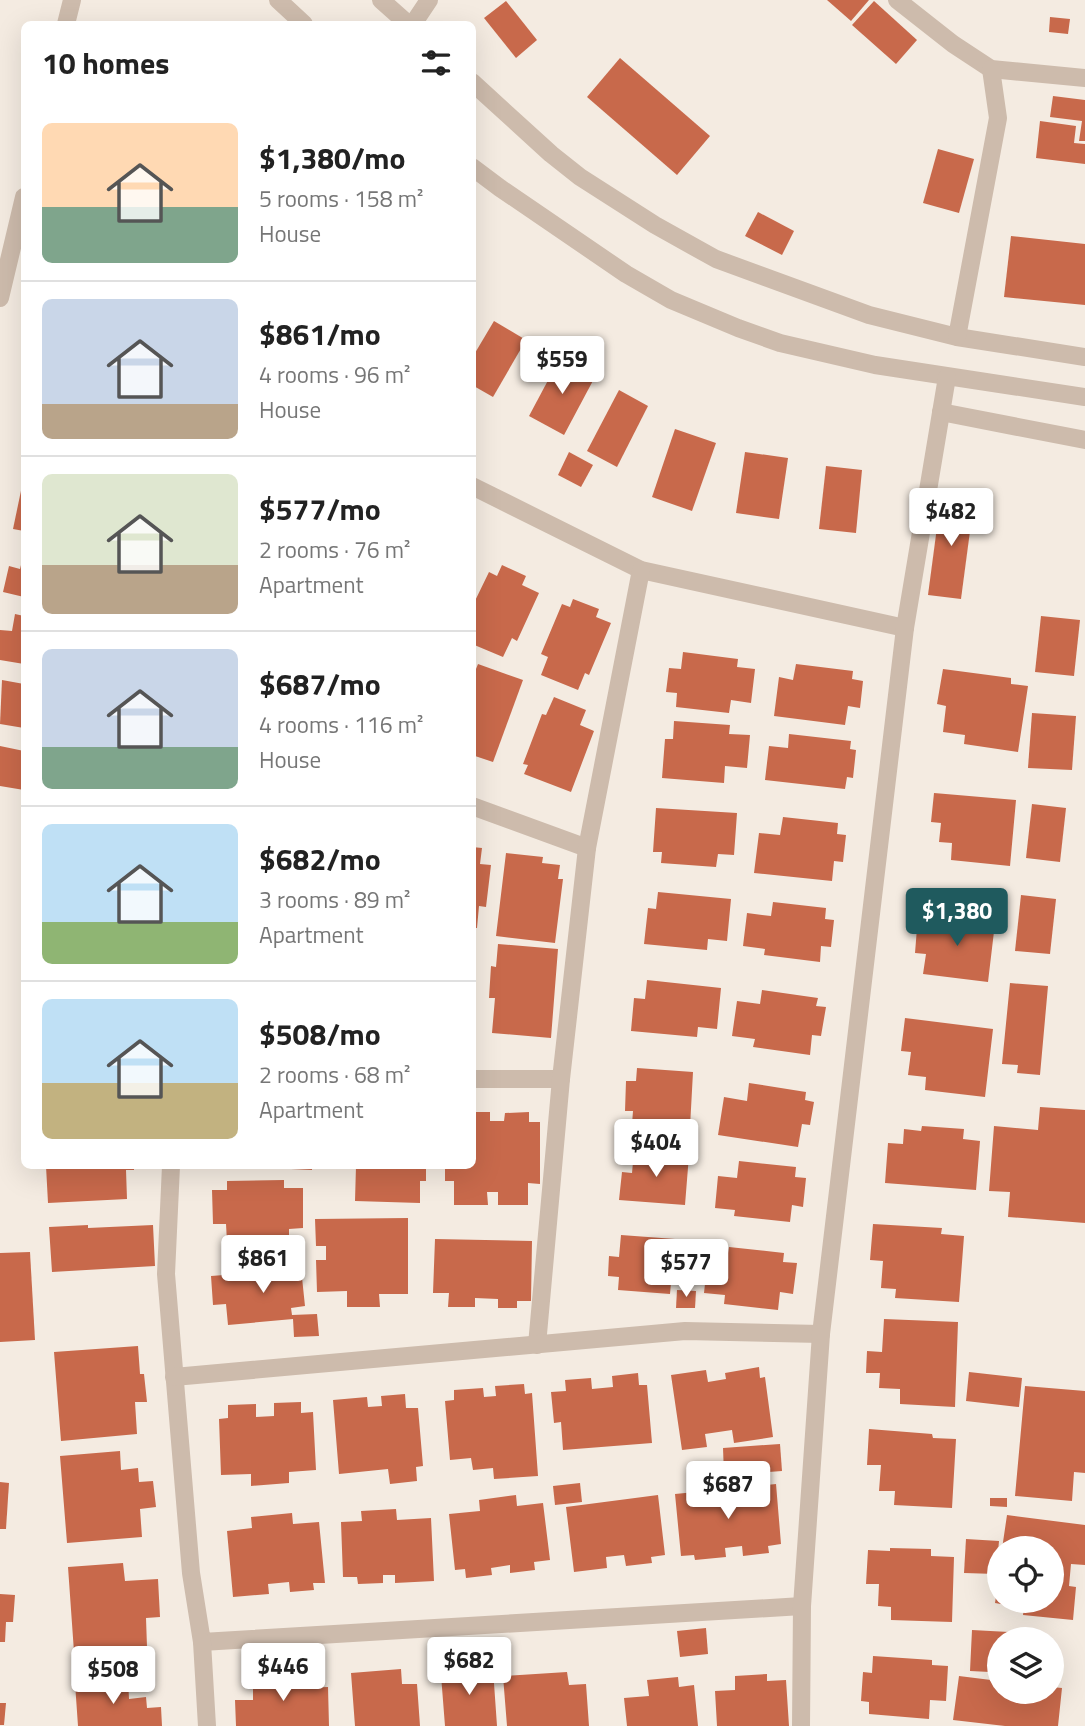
<!DOCTYPE html>
<html lang="en">
<head>
<meta charset="utf-8">
<style>
	:root { --surface:#fff; --page:#f6f6f6; --text:#222; --muted:#767676; --line:#e0e0e0; --accent:#1f5a5e }
	body { margin:0; font-family:"Titillium Web",sans-serif; background:var(--page); color:var(--text); height:100vh; display:flex; flex-direction:column; font-size:26px; white-space:nowrap }
	* { box-sizing:border-box; margin:0 }
	p { font-size:23px; color:var(--muted) }
	.icon { flex:none; width:38px; height:38px; fill:none; stroke:currentColor; stroke-width:2; stroke-linecap:round; stroke-linejoin:round }
	.map { position:relative; flex:1; overflow:hidden }
	.side { position:absolute; left:21px; top:21px; width:455px; height:1148px; display:flex; flex-direction:column; background:var(--surface); border-radius:10px; box-shadow:0 7px 28px #0002 }
	.side>* { flex:none }
	.buttons { position:absolute; left:987px; top:1536px; display:grid; gap:14px }
	.buttons a { display:grid; place-items:center; width:77px; height:77px; border-radius:50%; background:var(--surface); box-shadow:0 7px 28px #0002; font-size:35px }
	.price { position:absolute; translate:-50% -60px; padding:0 16px; border-radius:7px; background:#fff; color:#222; font-size:23px; line-height:46px; filter:drop-shadow(0 2px 4px #0008) }
	.price::after { content:''; position:absolute; left:50%; top:42px; width:21px; height:16px; margin-left:-10px; background:inherit; clip-path:polygon(0 0,100% 0,50% 100%) }
	.price.on { background:var(--accent); color:#fff }
	ul { padding:0; list-style:none }
	li { display:flex; align-items:center; gap:21px; height:175px; padding:0 21px }
	li+li { border-top:2px solid var(--line) }
	li span { display:grid; place-items:center; flex:none; width:196px; height:140px; border-radius:10px; color:#555 }
	li>.icon { margin-inline-start:auto }
	span .icon { width:84px; height:84px; fill:#fffc; stroke-width:1 }
	li b { font-size:30px }
	h2 { display:flex; justify-content:space-between; align-items:center; height:84px; padding:0 21px; font-size:30px }
	.map>svg:first-child { display:block }
	.building { fill:#c8694b }
	.lines { fill:none; stroke-linecap:round; stroke-linejoin:round }
	.minor { stroke:#cdbbac; stroke-width:18 }
</style>
</head>
<body>
<div class="map">
<svg width="1085" height="1726" viewBox="0 0 1085 1726">
	<rect width="100%" height="100%" fill="#f4ebe1"/>
	<g class="building">
		<path d="M 827,0 L 869,0 L 851,21 Z"/>
		<path d="M 506,1 L 537,40 L 516,58 L 484,18 Z"/>
		<path d="M 874,1 L 917,40 L 896,64 L 852,25 Z"/>
		<path d="M 1050,17 L 1070,19 L 1068,34 L 1049,32 Z"/>
		<path d="M 620,58 L 710,136 L 677,175 L 587,97 Z"/>
		<path d="M 1053,96 L 1085,100 L 1085,141 L 1079,141 L 1082,121 L 1050,117 Z"/>
		<path d="M 1040,121 L 1076,126 L 1074,143 L 1085,144 L 1085,164 L 1036,158 Z"/>
		<path d="M 938,149 L 974,159 L 959,213 L 923,203 Z"/>
		<path d="M 758,212 L 794,231 L 782,255 L 745,236 Z"/>
		<path d="M 1011,236 L 1085,244 L 1085,305 L 1004,297 Z"/>
		<path d="M 494,321 L 526,340 L 493,397 L 472,385 L 472,358 Z"/>
		<path d="M 561,356 L 596,375 L 564,435 L 529,416 Z"/>
		<path d="M 619,390 L 648,406 L 617,467 L 587,451 Z"/>
		<path d="M 675,429 L 716,443 L 692,511 L 652,497 Z"/>
		<path d="M 569,452 L 593,465 L 581,487 L 558,475 Z"/>
		<path d="M 745,452 L 788,458 L 779,519 L 736,513 Z"/>
		<path d="M 826,466 L 862,470 L 856,533 L 819,529 Z"/>
		<path d="M 22,486 L 24,487 L 24,531 L 13,529 Z"/>
		<path d="M 941,497 L 974,501 L 961,599 L 928,595 Z"/>
		<path d="M 24,553 L 24,597 L 3,592 L 9,566 L 20,569 Z"/>
		<path d="M 502,565 L 526,576 L 522,585 L 539,593 L 517,641 L 512,638 L 503,657 L 472,644 L 472,632 L 476,625 L 472,624 L 472,607 L 489,572 L 497,576 Z"/>
		<path d="M 573,599 L 599,609 L 596,617 L 611,623 L 589,675 L 585,673 L 578,690 L 541,675 L 548,657 L 541,654 L 562,604 L 570,607 Z"/>
		<path d="M 15,614 L 24,616 L 24,664 L 0,660 L 0,630 L 12,631 Z"/>
		<path d="M 1041,616 L 1080,620 L 1074,676 L 1035,672 Z"/>
		<path d="M 683,652 L 738,659 L 737,667 L 755,669 L 751,703 L 731,700 L 729,713 L 676,707 L 677,693 L 666,692 L 669,668 L 681,669 Z"/>
		<path d="M 478,664 L 523,680 L 493,762 L 472,755 L 472,679 Z"/>
		<path d="M 796,664 L 853,671 L 852,679 L 863,681 L 860,708 L 848,706 L 845,725 L 774,716 L 779,677 L 793,680 Z"/>
		<path d="M 943,669 L 1011,678 L 1011,684 L 1028,686 L 1018,752 L 964,744 L 965,735 L 943,732 L 946,706 L 937,704 Z"/>
		<path d="M 2,680 L 24,684 L 24,728 L 0,724 Z"/>
		<path d="M 554,697 L 586,710 L 580,725 L 594,731 L 571,792 L 524,774 L 528,765 L 523,764 L 542,714 L 546,715 Z"/>
		<path d="M 1032,713 L 1076,716 L 1072,770 L 1028,768 Z"/>
		<path d="M 674,721 L 730,725 L 729,734 L 750,735 L 747,768 L 725,766 L 724,783 L 662,778 L 665,739 L 673,739 Z"/>
		<path d="M 789,734 L 851,741 L 850,749 L 856,750 L 853,778 L 847,777 L 845,789 L 765,780 L 769,746 L 788,748 Z"/>
		<path d="M 0,746 L 24,751 L 24,790 L 0,786 Z"/>
		<path d="M 934,793 L 1016,800 L 1010,866 L 951,860 L 952,843 L 939,842 L 941,823 L 931,822 Z"/>
		<path d="M 1032,804 L 1066,808 L 1060,862 L 1026,858 Z"/>
		<path d="M 656,808 L 737,813 L 734,855 L 718,854 L 716,867 L 661,863 L 662,852 L 653,852 Z"/>
		<path d="M 783,817 L 838,823 L 837,834 L 846,835 L 843,862 L 834,861 L 832,881 L 754,873 L 759,833 L 780,835 Z"/>
		<path d="M 472,847 L 482,848 L 480,864 L 491,865 L 486,907 L 479,906 L 477,928 L 472,928 Z"/>
		<path d="M 506,853 L 543,857 L 542,863 L 560,865 L 558,879 L 563,879 L 555,943 L 496,936 Z"/>
		<path d="M 658,892 L 731,899 L 727,941 L 708,939 L 707,950 L 644,944 L 648,908 L 656,909 Z"/>
		<path d="M 1021,895 L 1056,899 L 1050,954 L 1015,951 Z"/>
		<path d="M 968,897 L 989,898 L 988,919 L 966,917 Z"/>
		<path d="M 773,902 L 826,908 L 825,919 L 834,920 L 831,947 L 821,946 L 820,962 L 764,955 L 765,949 L 743,946 L 747,913 L 771,916 Z"/>
		<path d="M 931,916 L 995,923 L 988,982 L 923,974 L 926,954 L 915,953 L 917,928 L 930,929 Z"/>
		<path d="M 498,944 L 558,949 L 551,1038 L 492,1033 L 495,998 L 489,998 L 491,966 L 496,967 Z"/>
		<path d="M 647,980 L 721,988 L 717,1029 L 698,1027 L 697,1037 L 631,1031 L 634,998 L 645,999 Z"/>
		<path d="M 1010,983 L 1048,986 L 1040,1075 L 1017,1073 L 1018,1065 L 1002,1064 Z"/>
		<path d="M 762,990 L 818,998 L 816,1006 L 826,1007 L 821,1036 L 812,1035 L 810,1055 L 753,1047 L 755,1039 L 732,1036 L 737,1001 L 760,1004 Z"/>
		<path d="M 905,1018 L 993,1029 L 985,1097 L 925,1090 L 926,1077 L 908,1075 L 911,1052 L 901,1051 Z"/>
		<path d="M 637,1068 L 693,1072 L 690,1127 L 632,1124 L 633,1111 L 625,1111 L 626,1081 L 636,1081 Z"/>
		<path d="M 749,1083 L 806,1092 L 805,1100 L 814,1102 L 810,1125 L 802,1124 L 798,1147 L 718,1135 L 724,1097 L 747,1101 Z"/>
		<path d="M 1040,1107 L 1085,1110 L 1085,1223 L 1008,1217 L 1010,1192 L 989,1191 L 994,1126 L 1038,1130 Z"/>
		<path d="M 472,1112 L 490,1112 L 490,1121 L 504,1121 L 505,1113 L 529,1112 L 529,1122 L 540,1122 L 540,1184 L 528,1183 L 528,1205 L 498,1205 L 498,1192 L 487,1192 L 488,1205 L 454,1205 L 454,1181 L 445,1181 L 445,1166 L 472,1166 Z"/>
		<path d="M 922,1126 L 964,1129 L 963,1139 L 980,1141 L 976,1190 L 885,1183 L 888,1143 L 903,1144 L 904,1129 L 921,1131 Z"/>
		<path d="M 634,1151 L 689,1155 L 685,1205 L 619,1200 L 622,1172 L 632,1173 Z"/>
		<path d="M 739,1161 L 796,1167 L 795,1177 L 806,1178 L 803,1207 L 792,1205 L 790,1222 L 734,1216 L 735,1210 L 715,1208 L 718,1176 L 737,1178 Z"/>
		<path d="M 46,1166 L 134,1166 L 134,1170 L 126,1170 L 127,1199 L 48,1203 Z"/>
		<path d="M 291,1166 L 312,1166 L 312,1170 L 291,1169 Z"/>
		<path d="M 356,1166 L 426,1166 L 426,1181 L 420,1181 L 420,1203 L 355,1201 Z"/>
		<path d="M 284,1180 L 284,1188 L 303,1188 L 303,1228 L 289,1229 L 289,1241 L 227,1242 L 226,1224 L 213,1224 L 212,1190 L 227,1190 L 227,1181 Z"/>
		<path d="M 408,1218 L 408,1294 L 379,1294 L 380,1307 L 347,1307 L 347,1291 L 317,1292 L 316,1260 L 326,1260 L 326,1246 L 316,1246 L 315,1219 Z"/>
		<path d="M 873,1224 L 942,1228 L 941,1234 L 964,1236 L 959,1302 L 895,1298 L 896,1289 L 881,1288 L 883,1261 L 870,1260 Z"/>
		<path d="M 88,1225 L 88,1228 L 153,1225 L 155,1266 L 52,1272 L 49,1227 Z"/>
		<path d="M 621,1235 L 675,1239 L 670,1294 L 618,1290 L 619,1277 L 608,1276 L 609,1256 L 619,1257 Z"/>
		<path d="M 435,1239 L 532,1241 L 531,1301 L 517,1301 L 517,1308 L 498,1308 L 498,1299 L 475,1298 L 475,1307 L 448,1307 L 449,1293 L 433,1293 Z"/>
		<path d="M 729,1247 L 784,1253 L 783,1262 L 797,1263 L 793,1294 L 780,1292 L 778,1310 L 724,1304 L 725,1295 L 704,1293 L 708,1257 L 727,1259 Z"/>
		<path d="M 30,1252 L 35,1340 L 0,1342 L 0,1253 Z"/>
		<path d="M 282,1259 L 283,1270 L 301,1268 L 305,1306 L 291,1308 L 292,1315 L 317,1314 L 319,1336 L 294,1337 L 293,1319 L 228,1325 L 226,1304 L 213,1305 L 211,1276 L 224,1275 L 223,1264 Z"/>
		<path d="M 677,1290 L 696,1291 L 695,1308 L 676,1308 Z"/>
		<path d="M 884,1319 L 958,1322 L 955,1407 L 900,1404 L 900,1389 L 879,1388 L 880,1373 L 866,1373 L 867,1351 L 882,1352 Z"/>
		<path d="M 138,1346 L 140,1374 L 144,1374 L 147,1402 L 135,1402 L 137,1434 L 61,1441 L 54,1352 Z"/>
		<path d="M 759,1367 L 760,1378 L 765,1377 L 773,1437 L 734,1443 L 732,1430 L 705,1434 L 707,1447 L 682,1450 L 671,1375 L 706,1370 L 708,1382 L 726,1379 L 725,1373 Z"/>
		<path d="M 969,1372 L 1022,1378 L 1019,1407 L 966,1401 Z"/>
		<path d="M 638,1373 L 639,1385 L 647,1385 L 652,1443 L 563,1450 L 561,1422 L 554,1423 L 551,1392 L 566,1391 L 565,1380 L 591,1378 L 592,1389 L 613,1387 L 612,1376 Z"/>
		<path d="M 524,1384 L 525,1394 L 532,1393 L 538,1476 L 494,1479 L 493,1468 L 473,1470 L 471,1458 L 450,1460 L 445,1401 L 454,1400 L 454,1390 L 483,1388 L 484,1397 L 496,1396 L 495,1386 Z"/>
		<path d="M 1025,1386 L 1085,1391 L 1085,1473 L 1074,1472 L 1072,1501 L 1015,1496 Z"/>
		<path d="M 405,1394 L 406,1408 L 418,1408 L 423,1466 L 416,1467 L 417,1481 L 390,1484 L 388,1469 L 339,1474 L 333,1400 L 367,1397 L 368,1407 L 382,1406 L 381,1396 Z"/>
		<path d="M 301,1402 L 301,1413 L 313,1412 L 316,1470 L 289,1472 L 289,1483 L 251,1486 L 251,1474 L 221,1475 L 219,1419 L 228,1418 L 228,1405 L 256,1404 L 256,1417 L 274,1416 L 274,1403 Z"/>
		<path d="M 869,1429 L 932,1434 L 933,1438 L 956,1439 L 952,1508 L 894,1505 L 895,1491 L 879,1491 L 881,1465 L 867,1465 Z"/>
		<path d="M 780,1444 L 782,1471 L 724,1475 L 723,1448 Z"/>
		<path d="M 120,1451 L 121,1470 L 138,1468 L 139,1482 L 153,1481 L 156,1507 L 140,1509 L 142,1537 L 67,1543 L 60,1456 Z"/>
		<path d="M 0,1482 L 9,1483 L 6,1529 L 0,1529 Z"/>
		<path d="M 580,1483 L 582,1502 L 555,1505 L 553,1486 Z"/>
		<path d="M 776,1484 L 781,1544 L 768,1546 L 769,1553 L 743,1556 L 742,1546 L 725,1548 L 726,1557 L 695,1560 L 694,1555 L 681,1556 L 675,1494 Z"/>
		<path d="M 516,1495 L 517,1506 L 543,1503 L 550,1560 L 534,1562 L 535,1570 L 510,1573 L 510,1565 L 491,1568 L 492,1575 L 466,1578 L 465,1569 L 455,1570 L 449,1514 L 480,1511 L 479,1500 Z"/>
		<path d="M 658,1495 L 665,1555 L 651,1557 L 652,1563 L 626,1566 L 624,1555 L 606,1557 L 607,1568 L 574,1572 L 566,1507 Z"/>
		<path d="M 990,1498 L 1007,1498 L 1007,1507 L 990,1506 Z"/>
		<path d="M 396,1509 L 397,1520 L 431,1518 L 434,1581 L 395,1583 L 395,1575 L 383,1575 L 383,1583 L 358,1584 L 357,1577 L 343,1577 L 341,1522 L 362,1521 L 361,1511 Z"/>
		<path d="M 292,1513 L 293,1524 L 319,1522 L 325,1583 L 313,1583 L 314,1590 L 290,1592 L 289,1582 L 268,1584 L 269,1594 L 233,1597 L 227,1531 L 252,1528 L 251,1517 Z"/>
		<path d="M 1007,1515 L 1085,1525 L 1085,1565 L 1071,1564 L 1069,1586 L 1076,1587 L 1073,1620 L 1023,1615 L 1024,1608 L 995,1603 L 998,1583 L 999,1601 L 1052,1601 L 1052,1549 L 1002,1549 Z"/>
		<path d="M 966,1539 L 999,1541 L 996,1574 L 964,1573 Z"/>
		<path d="M 890,1548 L 931,1549 L 931,1556 L 954,1557 L 952,1622 L 891,1620 L 891,1607 L 878,1606 L 879,1584 L 866,1584 L 868,1550 L 890,1551 Z"/>
		<path d="M 123,1563 L 125,1581 L 158,1579 L 160,1617 L 146,1618 L 147,1647 L 74,1652 L 68,1567 Z"/>
		<path d="M 0,1594 L 15,1595 L 13,1622 L 6,1622 L 5,1642 L 0,1642 Z"/>
		<path d="M 706,1628 L 708,1654 L 680,1657 L 677,1631 Z"/>
		<path d="M 972,1630 L 1044,1634 L 1044,1640 L 999,1640 L 999,1666 L 990,1666 L 990,1672 L 970,1671 Z"/>
		<path d="M 873,1656 L 932,1660 L 932,1665 L 948,1666 L 946,1701 L 930,1700 L 929,1719 L 869,1714 L 869,1702 L 861,1701 L 863,1672 L 872,1673 Z"/>
		<path d="M 478,1664 L 479,1670 L 493,1669 L 497,1726 L 445,1726 L 441,1675 L 448,1674 L 448,1666 Z"/>
		<path d="M 401,1669 L 402,1684 L 417,1684 L 420,1726 L 355,1726 L 351,1673 Z"/>
		<path d="M 303,1672 L 303,1688 L 328,1687 L 329,1726 L 236,1726 L 235,1700 L 253,1700 L 253,1673 Z"/>
		<path d="M 567,1672 L 569,1685 L 586,1684 L 589,1726 L 507,1726 L 503,1676 Z"/>
		<path d="M 767,1674 L 767,1681 L 786,1680 L 789,1726 L 717,1726 L 715,1691 L 735,1690 L 735,1676 Z"/>
		<path d="M 959,1676 L 999,1681 L 999,1692 L 1052,1692 L 1052,1687 L 1062,1688 L 1058,1726 L 1005,1726 L 953,1720 Z"/>
		<path d="M 678,1677 L 679,1687 L 694,1685 L 698,1726 L 627,1726 L 624,1698 L 649,1696 L 647,1680 Z"/>
		<path d="M 128,1679 L 129,1699 L 146,1697 L 147,1708 L 161,1707 L 162,1726 L 78,1726 L 75,1683 Z"/>
		<path d="M 0,1703 L 6,1703 L 4,1725 L 0,1725 Z"/>
	</g>
	<g class="lines">
		<g class="minor">
			<path d="M 278,0 L 304,24"/>
			<path d="M 381,0 L 408,24"/>
			<path d="M 897,0 L 953,44 L 991,69 L 1085,78"/>
			<path d="M 66,24 L 72,0"/>
			<path d="M 413,24 L 429,0"/>
			<path d="M 472,82 L 551,154 L 580,177 L 655,225 L 716,259 L 869,315 L 957,337 L 1085,357"/>
			<path d="M 472,167 L 500,188 L 626,274 L 671,300 L 738,328 L 780,343 L 875,365 L 1085,397"/>
			<path d="M 0,298 L 24,197"/>
			<path d="M 957,337 L 998,118 L 991,69"/>
			<path d="M 941,412 L 1085,440"/>
			<path d="M 472,486 L 641,570 L 905,628"/>
			<path d="M 472,806 L 587,848"/>
			<path d="M 472,1079 L 561,1079"/>
			<path d="M 171,1166 L 166,1274 L 191,1573 L 202,1642 L 802,1606"/>
			<path d="M 537,1345 L 561,1079 L 587,848 L 641,570"/>
			<path d="M 174,1377 L 685,1331 L 821,1334"/>
			<path d="M 202,1642 L 207,1726"/>
			<path d="M 801,1726 L 802,1606 L 821,1334 L 905,628 L 947,377"/>
		</g>
	</g>
</svg>
<div class="buttons">
<a><svg class="icon" aria-label="locate" viewBox="0 0 24 24"><circle cx="12" cy="12" r="6"/><path d="M12 2v4M12 18v4M2 12h4M18 12h4"/></svg></a>
<a><svg class="icon" aria-label="layers" viewBox="0 0 24 24"><path d="M12 4l9 5-9 5-9-5zM3 14l9 5 9-5"/></svg></a>
</div>
<b class="price" style="left:562px;top:396px">$559</b>
<b class="price" style="left:951px;top:548px">$482</b>
<b class="price on" style="left:957px;top:948px">$1,380</b>
<b class="price" style="left:656px;top:1179px">$404</b>
<b class="price" style="left:263px;top:1295px">$861</b>
<b class="price" style="left:686px;top:1299px">$577</b>
<b class="price" style="left:728px;top:1521px">$687</b>
<b class="price" style="left:469px;top:1697px">$682</b>
<b class="price" style="left:283px;top:1703px">$446</b>
<b class="price" style="left:113px;top:1706px">$508</b>
<section class="side">
<h2>10 homes<svg class="icon" aria-label="filters" viewBox="0 0 24 24"><path d="M4 7h16M4 17h16"/><circle cx="9" cy="7" r="2"/><circle cx="15" cy="17" r="2"/></svg></h2>
<ul>
<li><span style="background:linear-gradient(#ffd9b3 60%,#7fa58c 0)"><svg class="icon" aria-label="home" viewBox="0 0 24 24"><path d="M3 11l9-7 9 7M6 9v11h12V9"/></svg></span><div><b>$1,380/mo</b><p>5 rooms · 158 m²</p><p>House</p></div></li>
<li><span style="background:linear-gradient(#c9d6e8 75%,#b9a48a 0)"><svg class="icon" aria-label="home" viewBox="0 0 24 24"><path d="M3 11l9-7 9 7M6 9v11h12V9"/></svg></span><div><b>$861/mo</b><p>4 rooms · 96 m²</p><p>House</p></div></li>
<li><span style="background:linear-gradient(#dfe7d0 65%,#b9a48a 0)"><svg class="icon" aria-label="home" viewBox="0 0 24 24"><path d="M3 11l9-7 9 7M6 9v11h12V9"/></svg></span><div><b>$577/mo</b><p>2 rooms · 76 m²</p><p>Apartment</p></div></li>
<li><span style="background:linear-gradient(#c9d6e8 70%,#7fa58c 0)"><svg class="icon" aria-label="home" viewBox="0 0 24 24"><path d="M3 11l9-7 9 7M6 9v11h12V9"/></svg></span><div><b>$687/mo</b><p>4 rooms · 116 m²</p><p>House</p></div></li>
<li><span style="background:linear-gradient(#bfe0f5 70%,#8fb573 0)"><svg class="icon" aria-label="home" viewBox="0 0 24 24"><path d="M3 11l9-7 9 7M6 9v11h12V9"/></svg></span><div><b>$682/mo</b><p>3 rooms · 89 m²</p><p>Apartment</p></div></li>
<li><span style="background:linear-gradient(#bfe0f5 60%,#c2b280 0)"><svg class="icon" aria-label="home" viewBox="0 0 24 24"><path d="M3 11l9-7 9 7M6 9v11h12V9"/></svg></span><div><b>$508/mo</b><p>2 rooms · 68 m²</p><p>Apartment</p></div></li>
</ul>
</section>
</div>
</body>
</html>
